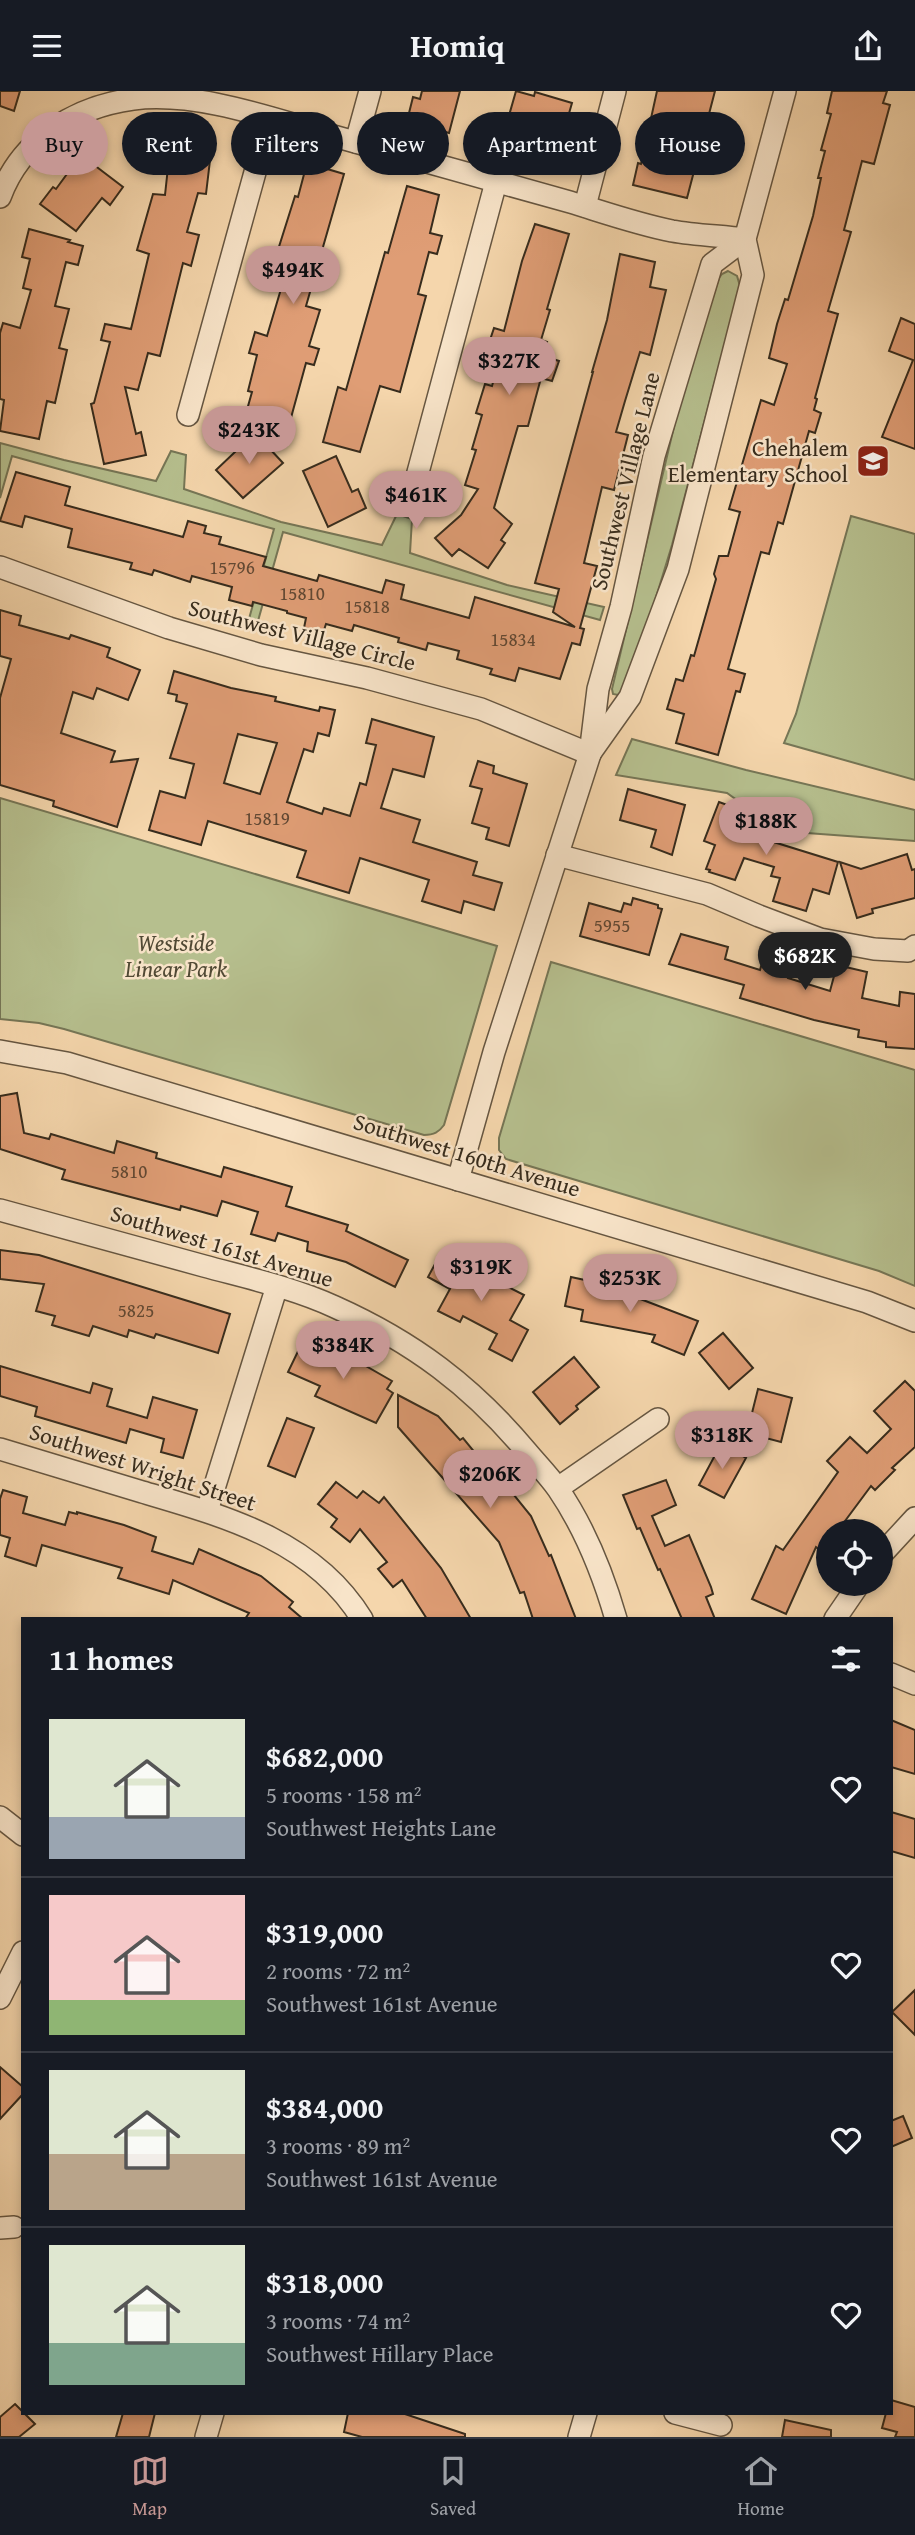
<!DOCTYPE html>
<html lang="en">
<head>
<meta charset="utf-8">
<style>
	:root { --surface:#171b24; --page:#20242c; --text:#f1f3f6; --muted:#9ea1a6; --line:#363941; --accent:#c59692 }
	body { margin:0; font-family:"Gentium Book Plus",serif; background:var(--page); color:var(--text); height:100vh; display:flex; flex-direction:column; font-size:26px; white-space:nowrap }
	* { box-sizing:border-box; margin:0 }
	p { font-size:23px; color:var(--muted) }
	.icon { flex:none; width:38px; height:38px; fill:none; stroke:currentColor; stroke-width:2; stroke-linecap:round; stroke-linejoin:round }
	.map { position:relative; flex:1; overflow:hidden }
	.details { position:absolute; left:21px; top:1526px; width:872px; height:798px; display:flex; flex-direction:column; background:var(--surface); border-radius:0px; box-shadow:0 4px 10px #0003 }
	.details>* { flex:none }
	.banner { position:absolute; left:21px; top:21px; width:873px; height:63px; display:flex; gap:14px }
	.fabs { position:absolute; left:816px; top:1428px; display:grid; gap:14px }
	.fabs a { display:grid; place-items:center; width:77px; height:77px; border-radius:50%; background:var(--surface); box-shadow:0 4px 10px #0003; font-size:35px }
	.price { position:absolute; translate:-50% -60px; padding:0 16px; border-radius:24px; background:var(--accent); color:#111; font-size:23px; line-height:46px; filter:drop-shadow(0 2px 4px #0008) }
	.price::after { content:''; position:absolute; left:50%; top:42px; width:21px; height:16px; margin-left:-10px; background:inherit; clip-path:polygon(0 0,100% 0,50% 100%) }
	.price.current { background:#222; color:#fff }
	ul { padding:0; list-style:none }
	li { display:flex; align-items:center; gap:21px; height:175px; padding:0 28px }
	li+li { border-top:2px solid var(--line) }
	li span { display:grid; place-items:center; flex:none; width:196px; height:140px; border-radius:0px; color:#555 }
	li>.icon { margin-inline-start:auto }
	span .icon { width:84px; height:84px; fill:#fffc; stroke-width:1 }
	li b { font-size:30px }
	h2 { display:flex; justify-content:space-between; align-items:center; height:84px; padding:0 28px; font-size:30px }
	.chip { padding:0 24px; border-radius:32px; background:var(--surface); box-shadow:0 4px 10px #0003; font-size:24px; line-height:63px }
	.chip.current { background:var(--accent); color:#111 }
	header { display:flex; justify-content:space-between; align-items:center; height:91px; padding:0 28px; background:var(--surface); font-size:32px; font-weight:700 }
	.tabs { display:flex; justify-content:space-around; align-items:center; height:98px; border-top:2px solid var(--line); background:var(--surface); font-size:19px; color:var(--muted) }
	.tabs a { display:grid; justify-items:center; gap:4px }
	.tabs .current { color:var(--accent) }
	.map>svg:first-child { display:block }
	.green { fill:#b6bf8e; stroke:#767656; stroke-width:2 }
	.building { fill:#df9d75; stroke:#372c1d; stroke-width:2; fill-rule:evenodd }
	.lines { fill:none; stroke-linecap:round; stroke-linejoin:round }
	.minor-casing { stroke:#665641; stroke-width:24 }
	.minor { stroke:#f8e4c9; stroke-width:21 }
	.labels { text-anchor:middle; stroke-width:5; stroke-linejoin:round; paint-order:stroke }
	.number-label { font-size:19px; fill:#614833 }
	.poi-label { font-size:23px; fill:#372c1d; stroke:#f8e4c9; text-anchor:end }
	.street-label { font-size:23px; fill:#372c1d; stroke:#f8e4c9 }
	.park-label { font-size:23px; font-style:italic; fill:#504934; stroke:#f8e4c9 }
</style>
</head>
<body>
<header><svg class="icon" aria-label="menu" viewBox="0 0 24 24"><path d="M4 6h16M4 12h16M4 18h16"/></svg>Homiq<svg class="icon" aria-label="share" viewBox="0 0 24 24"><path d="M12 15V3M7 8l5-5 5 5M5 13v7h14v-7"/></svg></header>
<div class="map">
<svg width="915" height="2346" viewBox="0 0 915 2346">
	<rect width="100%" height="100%" fill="#f5d6ac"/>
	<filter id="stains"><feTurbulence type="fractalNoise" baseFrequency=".00286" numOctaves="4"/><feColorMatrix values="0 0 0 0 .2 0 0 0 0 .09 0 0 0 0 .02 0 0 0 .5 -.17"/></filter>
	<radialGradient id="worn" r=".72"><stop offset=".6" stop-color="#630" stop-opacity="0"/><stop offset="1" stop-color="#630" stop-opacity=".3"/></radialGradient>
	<g class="green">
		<path d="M 728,180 L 737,185 L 740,195 L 672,454 L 653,516 L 620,603 L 618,604 L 613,603 L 612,598 L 681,306 L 719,187 L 722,183 Z"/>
		<path d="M 0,352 L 64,369 L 156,390 L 171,360 L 186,364 L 184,398 L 281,431 L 382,454 L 397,423 L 412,428 L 410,462 L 507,494 L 604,516 L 600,529 L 283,441 L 256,537 L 247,535 L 274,438 L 12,365 L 0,407 Z"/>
		<path d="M 851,425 L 915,443 L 915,689 L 784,652 L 796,623 Z"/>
		<path d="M 632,648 L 746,679 L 915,719 L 915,750 L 780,740 L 727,702 L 616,684 Z"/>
		<path d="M 0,707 L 497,855 L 444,1034 C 439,1041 434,1044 424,1044 L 64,938 L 39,932 L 0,928 Z"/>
		<path d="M 551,871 L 915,979 L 915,1195 L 879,1180 L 506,1068 L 499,1059 L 499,1047 Z"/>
	</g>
	<g class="building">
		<path d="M 0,0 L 20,0 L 14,20 L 0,15 Z"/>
		<path d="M 422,0 L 460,0 L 449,42 L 407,30 L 413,6 L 420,8 Z"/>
		<path d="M 516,0 L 534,5 L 535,1 L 572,12 L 557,64 L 502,49 Z"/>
		<path d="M 657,0 L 715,0 L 687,107 L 633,94 L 638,72 L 641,73 Z"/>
		<path d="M 832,0 L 887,0 L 883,12 L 890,14 L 874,73 L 862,70 L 844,139 L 851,141 L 828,220 L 838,223 L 815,307 L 817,308 L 814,319 L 821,322 L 815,342 L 809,340 L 783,433 L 778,431 L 769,463 L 761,461 L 728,578 L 745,583 L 740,601 L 736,600 L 718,664 L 676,652 L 684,623 L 667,618 L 676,588 L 683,590 L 691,564 L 694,565 L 716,488 L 714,483 L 719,465 L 728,465 L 740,421 L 729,418 L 761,309 L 774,314 L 787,273 L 769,267 L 777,233 L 785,208 L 788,209 L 813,125 L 821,87 L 818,87 L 825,60 L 821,59 L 831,23 L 827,22 Z"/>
		<path d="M 172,39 L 213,44 L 206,103 L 198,102 L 187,141 L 199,144 L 191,175 L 183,172 L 160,265 L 148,262 L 138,299 L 125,296 L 136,343 L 141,341 L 146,364 L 104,373 L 91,313 L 94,312 L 110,251 L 101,249 L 105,233 L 131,238 L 149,163 L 137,159 L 153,103 L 165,104 Z"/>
		<path d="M 81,64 L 123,96 L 110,114 L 102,107 L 76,140 L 40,113 L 53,96 L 56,98 Z"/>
		<path d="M 307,72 L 344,83 L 306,215 L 320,219 L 309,255 L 319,258 L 314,274 L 306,272 L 286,345 L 243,333 L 252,301 L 248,300 L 257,264 L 249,262 L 255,241 L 267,245 L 281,198 L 275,196 L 284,164 L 277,162 L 295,105 L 298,106 Z"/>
		<path d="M 407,95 L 439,104 L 430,142 L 442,145 L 437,163 L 429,161 L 418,203 L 426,205 L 400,301 L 380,295 L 360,361 L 323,351 L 338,296 L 346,299 L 385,161 L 388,162 Z"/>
		<path d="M 535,133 L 569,143 L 547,218 L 550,219 L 541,249 L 547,251 L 543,265 L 559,270 L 552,290 L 541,287 L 528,335 L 518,335 L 494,417 L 512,433 L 501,449 L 505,452 L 488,477 L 459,458 L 452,465 L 435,447 L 461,424 L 478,398 L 465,394 L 476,359 L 472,358 L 482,324 L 476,322 L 485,293 L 492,295 L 502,259 L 488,255 L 494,237 L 504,240 L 522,170 Z"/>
		<path d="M 29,138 L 70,149 L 68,151 L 83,155 L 78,174 L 66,171 L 55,215 L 69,218 L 59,257 L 67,259 L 55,312 L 47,310 L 39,348 L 0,340 L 4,309 L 0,308 L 0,242 L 3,232 L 20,237 L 31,199 L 23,197 L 30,168 L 22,166 Z"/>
		<path d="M 620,163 L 655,171 L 650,196 L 666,199 L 650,264 L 640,261 L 625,310 L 616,341 L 628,344 L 627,348 L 614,399 L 602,396 L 584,472 L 597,475 L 580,537 L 584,538 L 580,554 L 572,552 L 560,588 L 519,577 L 515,590 L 490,583 L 492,578 L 457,568 L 459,560 L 428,552 L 426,559 L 398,551 L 399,547 L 354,534 L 352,540 L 326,533 L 323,542 L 304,537 L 306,527 L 287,522 L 287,520 L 253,511 L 252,515 L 229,509 L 232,496 L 192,485 L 190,491 L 154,479 L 152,484 L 130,478 L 132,472 L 68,456 L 72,438 L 25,425 L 22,436 L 0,430 L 16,381 L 70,396 L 65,414 L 183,446 L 188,430 L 206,435 L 204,442 L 221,446 L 219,453 L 266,466 L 263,475 L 317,490 L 319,484 L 382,502 L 386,489 L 404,494 L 401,508 L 469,527 L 475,506 L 575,536 L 553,521 L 559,498 L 535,492 L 593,281 L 592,281 L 607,229 Z"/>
		<path d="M 901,227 L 915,233 L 915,358 L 882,346 L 913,269 L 889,260 Z"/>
		<path d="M 255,342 L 283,372 L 243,407 L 216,379 Z"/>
		<path d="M 336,365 L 352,401 L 358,398 L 366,417 L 328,436 L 303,380 Z"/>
		<path d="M 0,519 L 21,525 L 19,534 L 69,548 L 71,544 L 110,557 L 107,566 L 140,579 L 128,609 L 97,597 L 93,608 L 73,601 L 61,642 L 115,660 L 111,671 L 138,668 L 117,736 L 53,715 L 54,710 L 0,694 L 0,607 L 11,568 L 0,565 Z"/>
		<path d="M 174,580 L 231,597 L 276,606 L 275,610 L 319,620 L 320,616 L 335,619 L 329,645 L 318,642 L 313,661 L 304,658 L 287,711 L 322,723 L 324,717 L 350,725 L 360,692 L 366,694 L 376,654 L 366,652 L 372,628 L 434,646 L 424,686 L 393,678 L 381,717 L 420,729 L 413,751 L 477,771 L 473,784 L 502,792 L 494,819 L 464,810 L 461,822 L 422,810 L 429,789 L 360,767 L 349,802 L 297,786 L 306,760 L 208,730 L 201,754 L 149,739 L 160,700 L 185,707 L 194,673 L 170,667 L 187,613 L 176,610 L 177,604 L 168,602 ZM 238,643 L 277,652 L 260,703 L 224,692 Z"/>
		<path d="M 478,670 L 494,675 L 493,682 L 527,693 L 509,755 L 486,748 L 489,737 L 472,732 L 482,698 L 470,695 Z"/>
		<path d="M 628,698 L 685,714 L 672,764 L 651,756 L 656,739 L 620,729 Z"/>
		<path d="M 719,711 L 771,730 L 764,748 L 838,771 L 829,803 L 813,798 L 806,820 L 773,810 L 780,787 L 771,785 L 774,776 L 744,767 L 735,789 L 709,781 L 710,779 L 706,778 L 715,754 L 704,750 Z"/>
		<path d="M 907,763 L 912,779 L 915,778 L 915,807 L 872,818 L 873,822 L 857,827 L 840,771 L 861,778 Z"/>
		<path d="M 633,807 L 658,814 L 658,817 L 662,818 L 649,864 L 580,845 L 589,812 L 621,821 L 624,812 L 631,814 Z"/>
		<path d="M 681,843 L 728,856 L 725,868 L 760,879 L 768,851 L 796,859 L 788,887 L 830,900 L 837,874 L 867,881 L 862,907 L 899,915 L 900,901 L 915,903 L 915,958 L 886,956 L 886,951 L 858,946 L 859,939 L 814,929 L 740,907 L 744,894 L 669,873 Z"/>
		<path d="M 17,1002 L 24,1042 L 49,1048 L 51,1043 L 114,1062 L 117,1050 L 157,1062 L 156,1067 L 221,1086 L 224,1076 L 292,1096 L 286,1115 L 348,1134 L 346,1140 L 408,1169 L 395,1196 L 346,1171 L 307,1160 L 308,1151 L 278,1142 L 275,1150 L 251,1143 L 258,1121 L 222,1110 L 217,1125 L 181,1115 L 180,1119 L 62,1088 L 65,1079 L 0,1058 L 0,1005 Z"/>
		<path d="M 0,1159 L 39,1164 L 230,1223 L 218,1262 L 156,1243 L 154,1247 L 129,1239 L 127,1246 L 93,1235 L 89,1245 L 52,1234 L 55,1225 L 36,1220 L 44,1193 L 0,1188 Z"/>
		<path d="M 441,1162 L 524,1204 L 510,1229 L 528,1239 L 512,1270 L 489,1258 L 497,1243 L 463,1225 L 460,1231 L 438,1220 L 450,1198 L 428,1186 Z"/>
		<path d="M 571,1186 L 631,1199 L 630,1204 L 698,1230 L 684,1264 L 652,1251 L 655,1244 L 581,1230 L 583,1219 L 565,1215 Z"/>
		<path d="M 723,1242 L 753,1277 L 729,1298 L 699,1262 Z"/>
		<path d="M 302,1252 L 317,1258 L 319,1253 L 357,1270 L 392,1290 L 387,1298 L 393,1302 L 376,1332 L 315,1305 L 320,1295 L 288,1281 Z"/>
		<path d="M 574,1266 L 599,1296 L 576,1315 L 578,1318 L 560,1333 L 533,1301 Z"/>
		<path d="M 0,1275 L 90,1302 L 93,1292 L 112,1298 L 107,1315 L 147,1327 L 153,1306 L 197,1319 L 183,1367 L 161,1361 L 164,1348 L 130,1338 L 126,1352 L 35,1325 L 37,1316 L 0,1305 Z"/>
		<path d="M 905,1290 L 915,1300 L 915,1356 L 892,1377 L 895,1379 L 875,1399 L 871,1395 L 842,1434 L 840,1433 L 834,1440 L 828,1440 L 828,1450 L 821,1460 L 816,1456 L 786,1523 L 752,1508 L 776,1455 L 783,1459 L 838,1381 L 827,1370 L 850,1346 L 867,1362 L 891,1338 L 874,1320 Z"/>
		<path d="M 758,1298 L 792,1307 L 781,1351 L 747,1342 Z"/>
		<path d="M 398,1304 L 438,1325 L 460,1349 L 463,1347 L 507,1401 L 510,1399 L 531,1425 L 549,1465 L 551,1464 L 576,1528 L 533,1528 L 524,1501 L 520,1502 L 499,1451 L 398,1336 Z"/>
		<path d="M 287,1327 L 314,1337 L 295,1386 L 268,1375 Z"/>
		<path d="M 721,1353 L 746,1367 L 724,1407 L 699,1394 Z"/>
		<path d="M 666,1389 L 676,1414 L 652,1425 L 665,1455 L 689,1444 L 711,1496 L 713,1503 L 706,1506 L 715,1528 L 682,1528 L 660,1478 L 658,1479 L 640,1437 L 637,1438 L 623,1404 Z"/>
		<path d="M 336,1391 L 357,1407 L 363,1400 L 379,1412 L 384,1406 L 441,1477 L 471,1528 L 427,1528 L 402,1489 L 393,1496 L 378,1478 L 387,1471 L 360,1438 L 350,1451 L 331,1436 L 337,1428 L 318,1413 Z"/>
		<path d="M 3,1399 L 27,1406 L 23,1422 L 65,1434 L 69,1421 L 77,1423 L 77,1421 L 124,1434 L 156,1446 L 152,1460 L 193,1473 L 199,1458 L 261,1485 L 293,1511 L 289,1516 L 303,1528 L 245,1528 L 249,1522 L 173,1489 L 169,1503 L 118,1487 L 122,1477 L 42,1454 L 36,1475 L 5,1465 L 10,1447 L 0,1444 L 0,1408 Z"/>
		<path d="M 891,1629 L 915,1639 L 915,1683 L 891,1676 Z"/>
		<path d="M 891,1721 L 915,1728 L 915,1767 L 891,1760 Z"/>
		<path d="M 915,1899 L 915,1944 L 892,1921 Z"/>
		<path d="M 0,1976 L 23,1996 L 23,2003 L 0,2028 Z"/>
		<path d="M 903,2025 L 912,2047 L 891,2056 L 891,2030 Z"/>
		<path d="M 891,2309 L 915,2316 L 915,2346 L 895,2346 L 897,2341 L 882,2337 L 886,2322 L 891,2322 Z"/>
		<path d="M 15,2313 L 35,2333 L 19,2346 L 0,2346 L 0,2326 Z"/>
		<path d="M 123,2322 L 155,2322 L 149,2346 L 116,2346 Z"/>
		<path d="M 348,2322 L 402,2322 L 465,2343 L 465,2346 L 362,2346 L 344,2341 Z"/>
		<path d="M 785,2329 L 831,2339 L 831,2346 L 782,2346 Z"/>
	</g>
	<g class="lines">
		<defs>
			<g id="minor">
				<path d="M 356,51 L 370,0"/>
				<path d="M 0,106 C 21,49 74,16 133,8 C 196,0 270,27 330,44 C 410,66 490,89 570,111 C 603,121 637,133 672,140 C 695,144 721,145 745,148"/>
				<path d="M 585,115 L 615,0"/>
				<path d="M 188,324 L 270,27"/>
				<path d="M 417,385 L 496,91"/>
				<path d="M 0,476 L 169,537 L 261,564 L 367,587 L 481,618 L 590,663"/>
				<path d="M 591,661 L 630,606 L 678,478 L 753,184 L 745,148 L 785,0"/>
				<path d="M 557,764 L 707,803 L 759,825 L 820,848 L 874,858 L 908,860 L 915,855"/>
				<path d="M 0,960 L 67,972 L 867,1211 L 915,1230"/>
				<path d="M 458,1089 L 494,961 L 590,663 L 598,598 L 621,516 L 654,365 L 712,173 L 745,148"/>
				<path d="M 0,1119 C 68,1137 136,1156 204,1175 C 248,1187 294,1197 335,1216 C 413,1251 472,1295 527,1361 C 537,1373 549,1385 558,1398 C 584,1436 603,1483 616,1528"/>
				<path d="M 0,1358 C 46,1372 93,1386 139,1400 C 223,1425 313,1448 362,1528"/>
				<path d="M 558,1397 L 658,1328"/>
				<path d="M 207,1420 L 277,1195"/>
				<path d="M 880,1465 L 915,1427"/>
				<path d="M 835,1528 L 859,1493"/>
				<path d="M 891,1583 L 915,1593"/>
				<path d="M 0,1726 L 23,1744"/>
				<path d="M 0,1907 L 23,1861"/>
				<path d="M 0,2137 L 14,2136"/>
				<path d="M 675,2322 L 721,2334"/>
				<path d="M 206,2346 L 213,2322"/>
				<path d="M 579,2346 L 586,2322"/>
			</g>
		</defs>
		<use href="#minor" class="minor-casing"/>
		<use href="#minor" class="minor"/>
	</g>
	<defs>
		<symbol id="school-square" viewBox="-11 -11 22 22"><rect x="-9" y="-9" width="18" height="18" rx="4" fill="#8f2418" stroke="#f8e4c9"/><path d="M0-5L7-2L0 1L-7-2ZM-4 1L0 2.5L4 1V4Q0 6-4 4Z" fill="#fff"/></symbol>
	</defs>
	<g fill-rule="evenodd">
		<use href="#school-square" x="854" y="351" width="38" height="38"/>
	</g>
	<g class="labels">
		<g class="number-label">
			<text x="232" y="483">15796</text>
			<text x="302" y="509">15810</text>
			<text x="367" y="522">15818</text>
			<text x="513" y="555">15834</text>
			<text x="267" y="734">15819</text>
			<text x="612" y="841">5955</text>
			<text x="129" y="1087">5810</text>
			<text x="136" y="1226">5825</text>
		</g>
		<g class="poi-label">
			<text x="848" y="365">Chehalem<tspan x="848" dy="26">Elementary School</tspan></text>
		</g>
		<g class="street-label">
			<text transform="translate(625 390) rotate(-76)" y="8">Southwest Village Lane</text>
			<text transform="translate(302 544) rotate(14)" y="8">Southwest Village Circle</text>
			<text transform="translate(467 1064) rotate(17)" y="8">Southwest 160th Avenue</text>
			<text transform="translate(222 1155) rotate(17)" y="8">Southwest 161st Avenue</text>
			<text transform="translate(143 1376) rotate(18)" y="8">Southwest Wright Street</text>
		</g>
		<g class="park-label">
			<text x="176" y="860">Westside<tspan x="176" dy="26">Linear Park</tspan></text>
		</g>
	</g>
	<rect width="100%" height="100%" filter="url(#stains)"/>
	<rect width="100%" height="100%" fill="url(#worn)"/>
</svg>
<div class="fabs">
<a><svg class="icon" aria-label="locate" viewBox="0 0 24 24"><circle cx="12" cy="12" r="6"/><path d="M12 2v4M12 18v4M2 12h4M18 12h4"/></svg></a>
</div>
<b class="price" style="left:293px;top:215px">$494K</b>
<b class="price" style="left:509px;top:306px">$327K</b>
<b class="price" style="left:249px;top:375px">$243K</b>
<b class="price" style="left:416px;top:440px">$461K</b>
<b class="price" style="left:766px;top:766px">$188K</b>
<b class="price current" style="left:805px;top:901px">$682K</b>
<b class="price" style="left:481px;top:1212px">$319K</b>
<b class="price" style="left:630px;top:1223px">$253K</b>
<b class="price" style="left:343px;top:1290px">$384K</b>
<b class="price" style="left:722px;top:1380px">$318K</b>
<b class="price" style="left:490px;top:1419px">$206K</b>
<div class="banner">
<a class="chip current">Buy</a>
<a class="chip">Rent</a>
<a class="chip">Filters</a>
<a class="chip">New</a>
<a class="chip">Apartment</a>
<a class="chip">House</a>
</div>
<section class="details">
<h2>11 homes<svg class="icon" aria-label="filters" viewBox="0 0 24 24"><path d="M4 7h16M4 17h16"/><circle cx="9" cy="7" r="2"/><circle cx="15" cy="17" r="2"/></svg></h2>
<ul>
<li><span style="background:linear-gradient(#dfe7d0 70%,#9aa5b1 0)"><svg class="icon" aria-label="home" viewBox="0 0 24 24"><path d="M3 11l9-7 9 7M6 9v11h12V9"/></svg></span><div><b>$682,000</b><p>5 rooms · 158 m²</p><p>Southwest Heights Lane</p></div><svg class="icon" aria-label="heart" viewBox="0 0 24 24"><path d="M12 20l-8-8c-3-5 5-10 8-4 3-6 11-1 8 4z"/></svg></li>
<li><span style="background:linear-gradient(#f6c9c9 75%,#8fb573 0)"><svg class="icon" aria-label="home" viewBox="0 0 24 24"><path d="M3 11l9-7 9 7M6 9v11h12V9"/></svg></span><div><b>$319,000</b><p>2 rooms · 72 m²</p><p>Southwest 161st Avenue</p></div><svg class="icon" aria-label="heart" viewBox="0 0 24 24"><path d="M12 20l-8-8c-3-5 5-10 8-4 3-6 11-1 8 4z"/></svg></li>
<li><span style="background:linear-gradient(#dfe7d0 60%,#b9a48a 0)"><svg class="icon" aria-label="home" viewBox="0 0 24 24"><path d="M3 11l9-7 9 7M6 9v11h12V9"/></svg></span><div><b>$384,000</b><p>3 rooms · 89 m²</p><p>Southwest 161st Avenue</p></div><svg class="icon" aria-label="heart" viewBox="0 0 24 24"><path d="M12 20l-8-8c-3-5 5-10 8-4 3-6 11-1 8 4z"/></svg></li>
<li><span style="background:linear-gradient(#dfe7d0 70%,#7fa58c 0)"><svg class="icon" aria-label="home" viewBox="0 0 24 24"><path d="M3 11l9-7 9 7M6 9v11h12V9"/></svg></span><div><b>$318,000</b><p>3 rooms · 74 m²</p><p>Southwest Hillary Place</p></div><svg class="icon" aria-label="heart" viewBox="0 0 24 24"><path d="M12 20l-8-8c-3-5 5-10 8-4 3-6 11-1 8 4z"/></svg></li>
</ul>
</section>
</div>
<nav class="tabs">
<a class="current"><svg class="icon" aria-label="map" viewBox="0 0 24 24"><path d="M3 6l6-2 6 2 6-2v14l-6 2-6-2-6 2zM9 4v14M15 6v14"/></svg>Map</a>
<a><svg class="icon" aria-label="saved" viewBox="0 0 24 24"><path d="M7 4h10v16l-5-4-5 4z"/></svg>Saved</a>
<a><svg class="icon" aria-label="home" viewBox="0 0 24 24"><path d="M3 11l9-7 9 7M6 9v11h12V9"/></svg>Home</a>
</nav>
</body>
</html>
